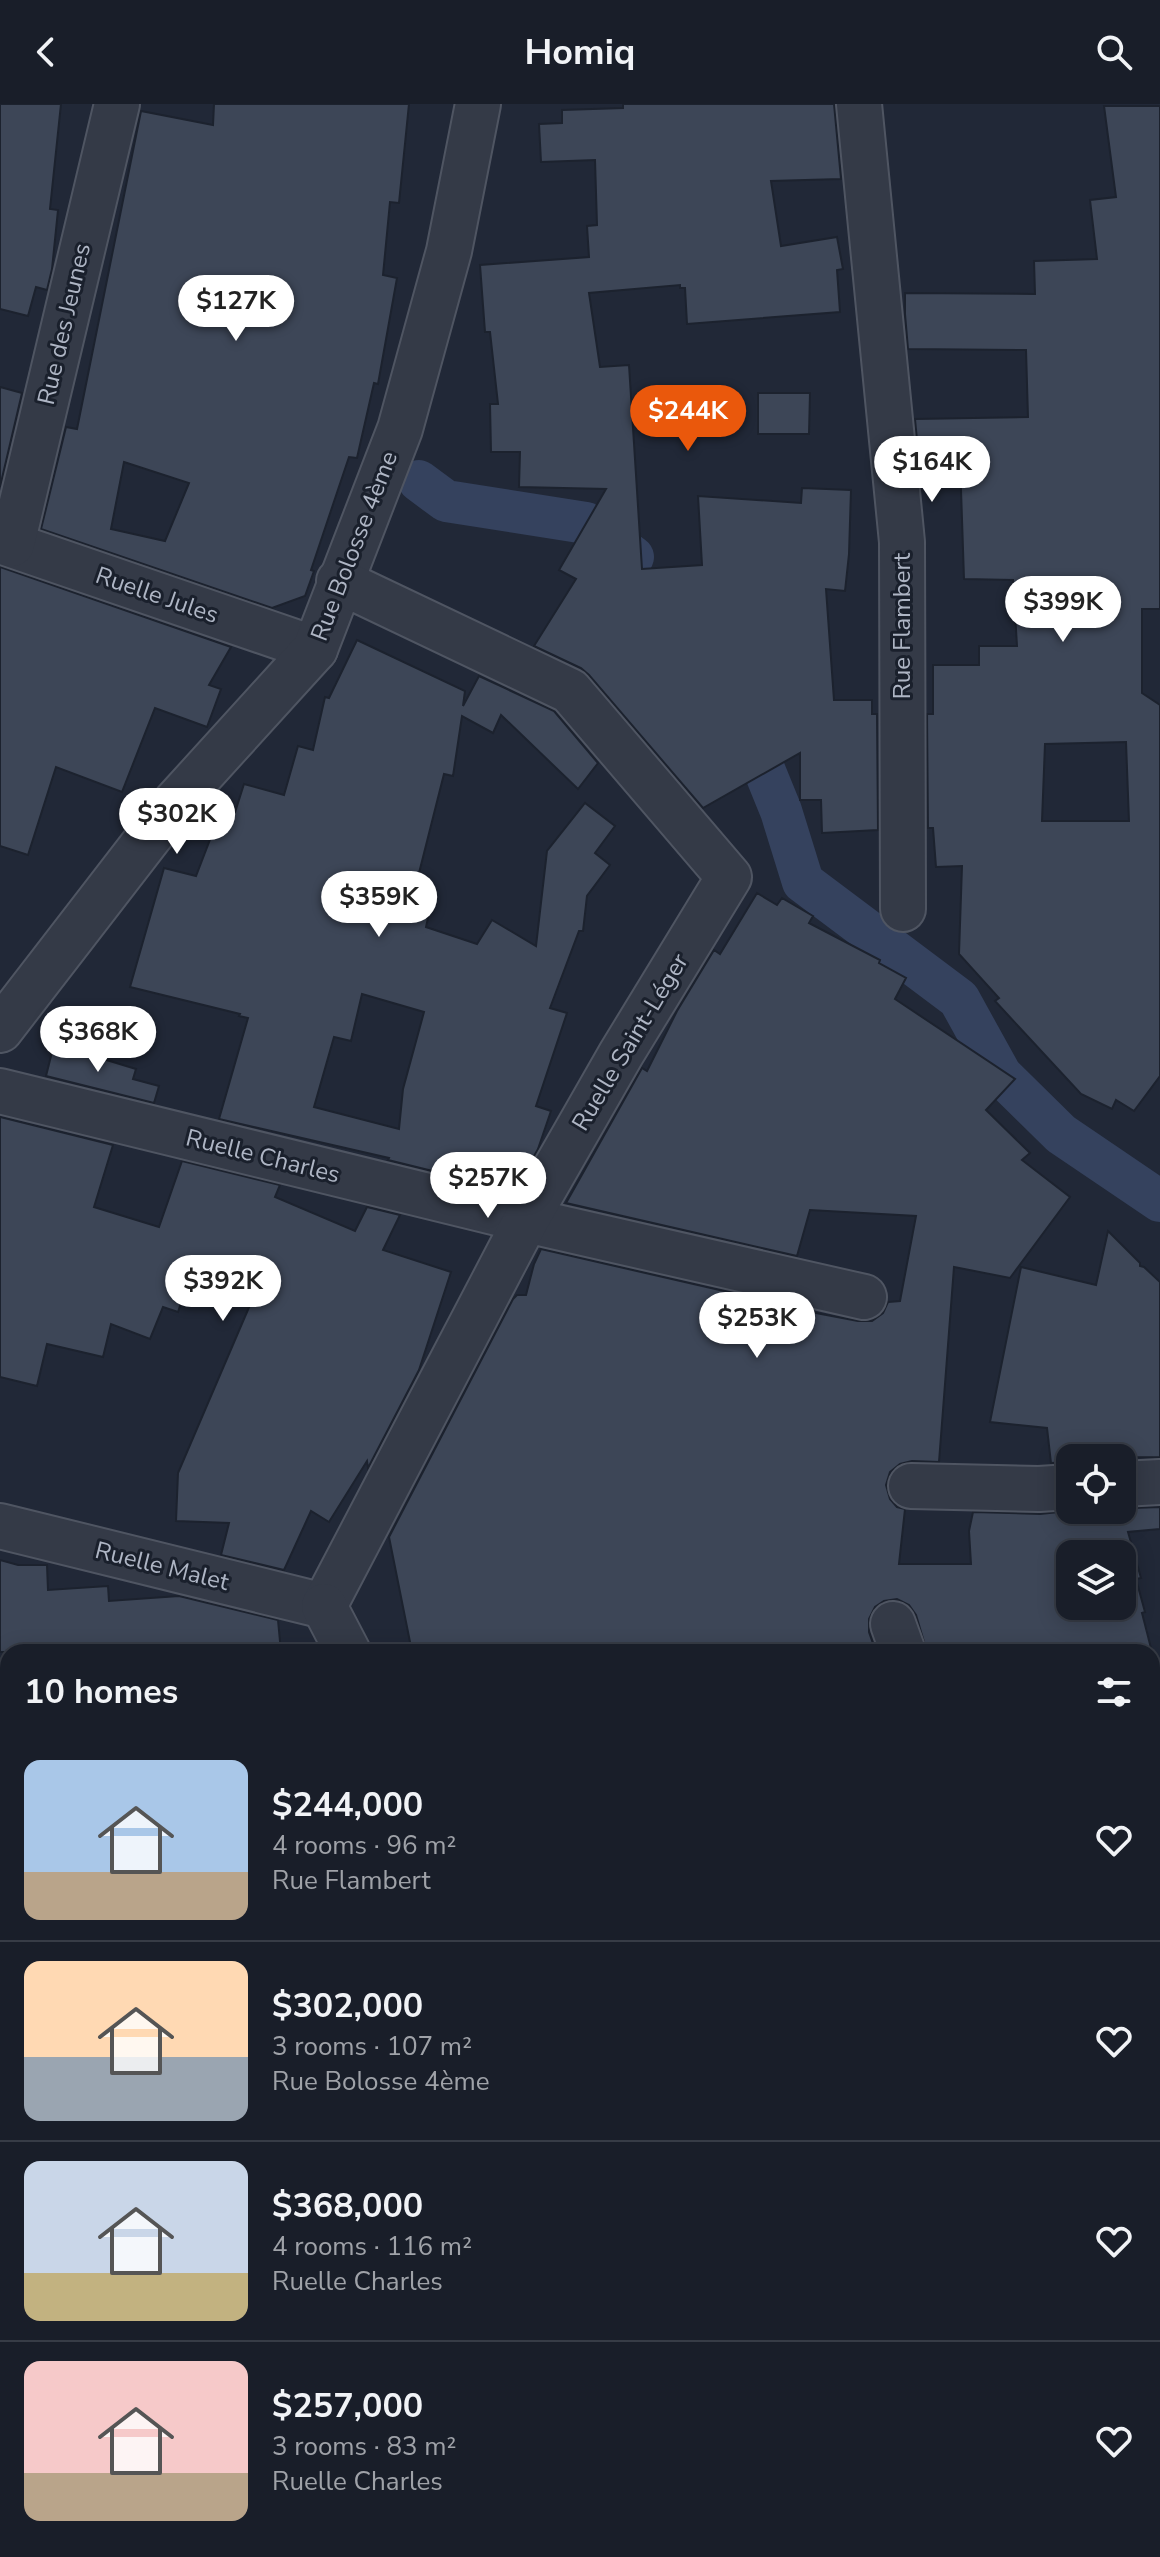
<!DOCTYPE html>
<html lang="en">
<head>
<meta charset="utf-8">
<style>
	:root { --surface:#191e29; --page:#222731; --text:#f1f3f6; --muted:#9fa2a8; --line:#373c46; --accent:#ea580c }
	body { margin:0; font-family:"Nunito Sans",sans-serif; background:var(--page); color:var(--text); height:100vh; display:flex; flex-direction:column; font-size:30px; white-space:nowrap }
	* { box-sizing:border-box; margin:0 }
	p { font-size:26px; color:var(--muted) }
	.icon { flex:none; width:44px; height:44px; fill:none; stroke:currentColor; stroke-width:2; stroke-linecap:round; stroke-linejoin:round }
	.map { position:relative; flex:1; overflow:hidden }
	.panel { position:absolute; left:0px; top:1540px; width:1160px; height:914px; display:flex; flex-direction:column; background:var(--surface); border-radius:24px 24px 0 0; box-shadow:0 4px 20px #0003,0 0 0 2px var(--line) }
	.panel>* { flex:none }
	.buttons { position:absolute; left:1056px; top:1340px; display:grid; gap:16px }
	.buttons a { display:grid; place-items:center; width:80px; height:80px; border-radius:16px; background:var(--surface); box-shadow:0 4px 20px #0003,0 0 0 2px var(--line); font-size:40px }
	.price { position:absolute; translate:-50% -68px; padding:0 18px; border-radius:28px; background:#fff; color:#222; font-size:26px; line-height:52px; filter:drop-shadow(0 2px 4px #0008) }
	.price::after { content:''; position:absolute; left:50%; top:48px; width:24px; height:18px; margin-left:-12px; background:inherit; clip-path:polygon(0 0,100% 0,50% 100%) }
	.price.current { background:var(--accent); color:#fff }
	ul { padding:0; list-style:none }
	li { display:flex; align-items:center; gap:24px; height:200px; padding:0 24px }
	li+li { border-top:2px solid var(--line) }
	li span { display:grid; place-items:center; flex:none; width:224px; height:160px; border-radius:16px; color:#555 }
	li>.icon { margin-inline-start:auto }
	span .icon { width:96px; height:96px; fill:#fffc; stroke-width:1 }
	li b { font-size:34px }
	h2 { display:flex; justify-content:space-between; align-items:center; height:96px; padding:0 24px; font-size:34px }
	header { display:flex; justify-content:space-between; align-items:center; height:104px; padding:0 24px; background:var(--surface); font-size:36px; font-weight:700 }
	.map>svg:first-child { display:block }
	.green { fill:#233438 }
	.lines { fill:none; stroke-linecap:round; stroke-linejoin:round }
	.canal { stroke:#35425e; stroke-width:42 }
	.building { fill:#3d4657; stroke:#1c222e; stroke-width:2; fill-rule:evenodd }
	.minor-casing { stroke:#4f5562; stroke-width:48 }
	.minor { stroke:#343a47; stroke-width:44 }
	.labels { text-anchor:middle; stroke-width:6; stroke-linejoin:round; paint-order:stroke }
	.street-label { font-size:24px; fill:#aeb5c4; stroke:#1a202c }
</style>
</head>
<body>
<header><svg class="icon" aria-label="back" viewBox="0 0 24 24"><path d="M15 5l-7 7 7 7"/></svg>Homiq<svg class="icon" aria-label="search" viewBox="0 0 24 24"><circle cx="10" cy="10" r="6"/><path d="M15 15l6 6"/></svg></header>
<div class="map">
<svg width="1160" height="2453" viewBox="0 0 1160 2453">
	<rect width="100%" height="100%" fill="#212837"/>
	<path class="green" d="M 8,1863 L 8,2155 L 0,2157 L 0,1864 Z"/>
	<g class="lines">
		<g class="canal">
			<path d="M 419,377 L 446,397 L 586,419 L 633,453"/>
			<path d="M 744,616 L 781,707 L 803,778 L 959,895 L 1001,971 L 1061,1030 L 1160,1097"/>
		</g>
	</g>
	<g class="building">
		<path d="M 0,0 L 61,0 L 50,105 L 58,106 L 52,165 L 47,186 L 36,183 L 28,212 L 0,205 Z"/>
		<path d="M 214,0 L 409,0 L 399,99 L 390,98 L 383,171 L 397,174 L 378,280 L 374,279 L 357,354 L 349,353 L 311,466 L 314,467 L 305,492 L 272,504 L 41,425 L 66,323 L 77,325 L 141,7 L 213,21 ZM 124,358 L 189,379 L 165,437 L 111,425 Z"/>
		<path d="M 623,0 L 834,0 L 841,75 L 771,77 L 781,142 L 837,133 L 843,165 L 837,166 L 840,208 L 687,220 L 685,184 L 680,184 L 680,181 L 589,189 L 600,263 L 629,261 L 642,465 L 702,461 L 698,392 L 801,399 L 802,384 L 851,386 L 849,450 L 845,487 L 826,485 L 834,596 L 872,596 L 872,610 L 877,610 L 878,726 L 822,729 L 821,696 L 800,696 L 800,649 L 703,704 L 589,571 L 581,564 L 534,542 L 576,475 L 559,466 L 606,385 L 519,383 L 520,348 L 491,348 L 490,300 L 498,300 L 490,228 L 485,228 L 480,161 L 589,153 L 587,122 L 597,121 L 595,56 L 541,58 L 539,20 L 562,19 L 562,6 L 623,4 Z"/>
		<path d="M 1104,2 L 1160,2 L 1160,505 L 1142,505 L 1142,589 L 1160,601 L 1160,972 L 1134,1007 L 1116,996 L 1112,1005 L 1081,990 L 995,897 L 999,894 L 959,850 L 962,762 L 936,763 L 933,724 L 928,724 L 927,610 L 933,610 L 933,561 L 979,561 L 979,542 L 1017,542 L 1013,476 L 964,475 L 960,356 L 919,357 L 915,315 L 1028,313 L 1026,246 L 908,245 L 905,210 L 905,189 L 1035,190 L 1034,157 L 1097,155 L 1090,96 L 1116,93 ZM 1126,638 L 1129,717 L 1042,717 L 1045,640 Z"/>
		<path d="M 0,283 L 22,289 L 0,383 Z"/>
		<path d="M 758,289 L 810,289 L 809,330 L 758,330 Z"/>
		<path d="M 0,463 L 231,543 L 209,581 L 221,585 L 207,623 L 155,604 L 122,688 L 56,663 L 28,751 L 0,742 Z"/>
		<path d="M 357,536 L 465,587 L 463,602 L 479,572 L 554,607 L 598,659 L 578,685 L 501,611 L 493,629 L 462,612 L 453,672 L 444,670 L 417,777 L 431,780 L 423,813 L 428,814 L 426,823 L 477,840 L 492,816 L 536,842 L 547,747 L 585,699 L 615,722 L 595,749 L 610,761 L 587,792 L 583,827 L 579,827 L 550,904 L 567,909 L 536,1002 L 551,1007 L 538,1045 L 514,1087 L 388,1056 L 389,1054 L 219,1015 L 248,914 L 239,912 L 240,910 L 130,883 L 164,764 L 196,772 L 216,720 L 230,724 L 244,680 L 284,691 L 298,642 L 313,646 L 325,593 L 329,594 ZM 362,890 L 424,908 L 403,985 L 399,1025 L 314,1003 L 334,933 L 351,937 Z"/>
		<path d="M 757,789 L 777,801 L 782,794 L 813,812 L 809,819 L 880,856 L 879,859 L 906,874 L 895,895 L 1015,975 L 986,1006 L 1030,1049 L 1022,1056 L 1070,1093 L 1010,1174 L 954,1163 L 939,1358 L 912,1357 L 900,1360 L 890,1368 L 886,1381 L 890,1395 L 897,1403 L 905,1405 L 899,1460 L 971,1460 L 969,1427 L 973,1408 L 1040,1410 L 1078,1406 L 1160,1403 L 1160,1425 L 1128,1428 L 1141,1474 L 1136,1475 L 1145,1508 L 1142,1509 L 1152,1548 L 927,1548 L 916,1511 L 909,1501 L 897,1495 L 884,1497 L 875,1503 L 869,1515 L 869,1528 L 876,1548 L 412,1548 L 389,1433 L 513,1195 L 517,1191 L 526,1191 L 534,1160 L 541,1145 L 789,1202 L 789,1204 L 858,1217 L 872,1217 L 883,1209 L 888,1198 L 900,1197 L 916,1112 L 810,1106 L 797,1152 L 566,1099 L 642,964 L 647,967 L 677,907 L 714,846 L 720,850 ZM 1070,1450 L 1122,1450 L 1122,1502 L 1070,1502 Z"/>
		<path d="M 54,940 L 136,965 L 133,975 L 159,982 L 154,999 L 46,972 Z"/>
		<path d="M 0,1013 L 113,1041 L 94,1103 L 159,1123 L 182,1057 L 280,1081 L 275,1093 L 355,1127 L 367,1103 L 400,1111 L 383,1146 L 451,1168 L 419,1266 L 368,1364 L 367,1357 L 329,1418 L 311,1407 L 284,1466 L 221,1451 L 229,1419 L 176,1417 L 178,1369 L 250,1201 L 189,1175 L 178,1208 L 163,1203 L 150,1235 L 111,1220 L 103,1253 L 47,1240 L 37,1282 L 0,1273 Z"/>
		<path d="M 1108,1127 L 1140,1159 L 1140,1162 L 1144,1163 L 1160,1178 L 1160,1353 L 1070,1354 L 1070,1358 L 1051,1359 L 1047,1324 L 990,1318 L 1021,1163 L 1096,1181 Z"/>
		<path d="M 0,1456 L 18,1461 L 47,1461 L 48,1486 L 108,1482 L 109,1497 L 179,1492 L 278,1516 L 281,1548 L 0,1548 Z"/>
	</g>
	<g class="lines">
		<defs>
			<g id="minor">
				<path d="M 859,0 L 902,438 L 903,805"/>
				<path d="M 0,437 L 315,545"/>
				<path d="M 12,440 L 117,0"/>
				<path d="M 0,926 L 176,698 L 315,545 L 400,325 L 449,147 L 478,0"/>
				<path d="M 0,987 L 526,1116 L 864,1193"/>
				<path d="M 1122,1380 L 1160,1378"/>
				<path d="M 911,1382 L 1039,1385 L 1070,1383"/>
				<path d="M 0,1422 L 324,1502"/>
				<path d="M 324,1502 L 526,1116 L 621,950 L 729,773 L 570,587 L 339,477"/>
				<path d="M 324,1502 L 348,1548"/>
				<path d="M 893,1520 L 903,1548"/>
				<path d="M 1152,2114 L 1160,2115"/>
				<path d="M 0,2181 L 8,2181"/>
				<path d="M 428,2446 L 428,2453"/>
			</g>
		</defs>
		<use href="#minor" class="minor-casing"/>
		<use href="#minor" class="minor"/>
	</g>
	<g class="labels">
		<g class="street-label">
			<text transform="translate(64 220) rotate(-77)" y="8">Rue des Jeunes</text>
			<text transform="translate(354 442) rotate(-69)" y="8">Rue Bolosse 4ème</text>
			<text transform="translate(157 491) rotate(19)" y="8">Ruelle Jules</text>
			<text transform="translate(902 522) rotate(-90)" y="8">Rue Flambert</text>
			<text transform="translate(630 938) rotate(-59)" y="8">Ruelle Saint-Léger</text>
			<text transform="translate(263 1052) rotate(14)" y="8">Ruelle Charles</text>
			<text transform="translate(162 1462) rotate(14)" y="8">Ruelle Malet</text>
		</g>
	</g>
</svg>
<div class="buttons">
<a><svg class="icon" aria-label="locate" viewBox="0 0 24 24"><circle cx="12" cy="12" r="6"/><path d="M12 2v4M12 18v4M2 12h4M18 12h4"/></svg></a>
<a><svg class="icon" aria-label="layers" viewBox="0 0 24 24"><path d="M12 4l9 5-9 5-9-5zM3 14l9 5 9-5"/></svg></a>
</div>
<b class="price" style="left:236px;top:239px">$127K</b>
<b class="price current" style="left:688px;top:349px">$244K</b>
<b class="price" style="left:932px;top:400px">$164K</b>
<b class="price" style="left:1063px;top:540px">$399K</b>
<b class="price" style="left:177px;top:752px">$302K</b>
<b class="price" style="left:379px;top:835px">$359K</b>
<b class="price" style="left:98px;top:970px">$368K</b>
<b class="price" style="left:488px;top:1116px">$257K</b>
<b class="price" style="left:223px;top:1219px">$392K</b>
<b class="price" style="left:757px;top:1256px">$253K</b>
<section class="panel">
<h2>10 homes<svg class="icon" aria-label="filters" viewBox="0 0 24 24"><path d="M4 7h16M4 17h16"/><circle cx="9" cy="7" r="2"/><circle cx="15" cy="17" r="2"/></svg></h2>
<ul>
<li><span style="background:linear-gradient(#a9c7e8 70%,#b9a48a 0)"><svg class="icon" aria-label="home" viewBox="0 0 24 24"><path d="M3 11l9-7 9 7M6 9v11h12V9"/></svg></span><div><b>$244,000</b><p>4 rooms · 96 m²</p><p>Rue Flambert</p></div><svg class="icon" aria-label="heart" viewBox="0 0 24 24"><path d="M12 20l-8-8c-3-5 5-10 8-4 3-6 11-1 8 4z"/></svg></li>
<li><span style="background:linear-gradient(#ffd9b3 60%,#9aa5b1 0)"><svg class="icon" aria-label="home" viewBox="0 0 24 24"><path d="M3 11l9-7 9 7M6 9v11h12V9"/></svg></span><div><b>$302,000</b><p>3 rooms · 107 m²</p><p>Rue Bolosse 4ème</p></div><svg class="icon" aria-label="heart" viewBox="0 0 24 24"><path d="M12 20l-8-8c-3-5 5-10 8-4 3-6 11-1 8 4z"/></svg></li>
<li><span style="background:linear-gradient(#c9d6e8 70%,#c2b280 0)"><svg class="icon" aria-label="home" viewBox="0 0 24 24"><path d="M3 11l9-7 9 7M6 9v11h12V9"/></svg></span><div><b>$368,000</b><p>4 rooms · 116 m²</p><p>Ruelle Charles</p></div><svg class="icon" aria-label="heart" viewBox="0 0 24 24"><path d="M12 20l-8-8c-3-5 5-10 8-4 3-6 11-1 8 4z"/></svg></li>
<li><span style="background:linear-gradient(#f6c9c9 70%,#b9a48a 0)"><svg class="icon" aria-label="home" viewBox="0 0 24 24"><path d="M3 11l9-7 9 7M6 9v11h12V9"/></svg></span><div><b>$257,000</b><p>3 rooms · 83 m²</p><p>Ruelle Charles</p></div><svg class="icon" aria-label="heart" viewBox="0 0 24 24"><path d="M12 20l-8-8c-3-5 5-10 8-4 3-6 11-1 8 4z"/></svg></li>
</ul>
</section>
</div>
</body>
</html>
